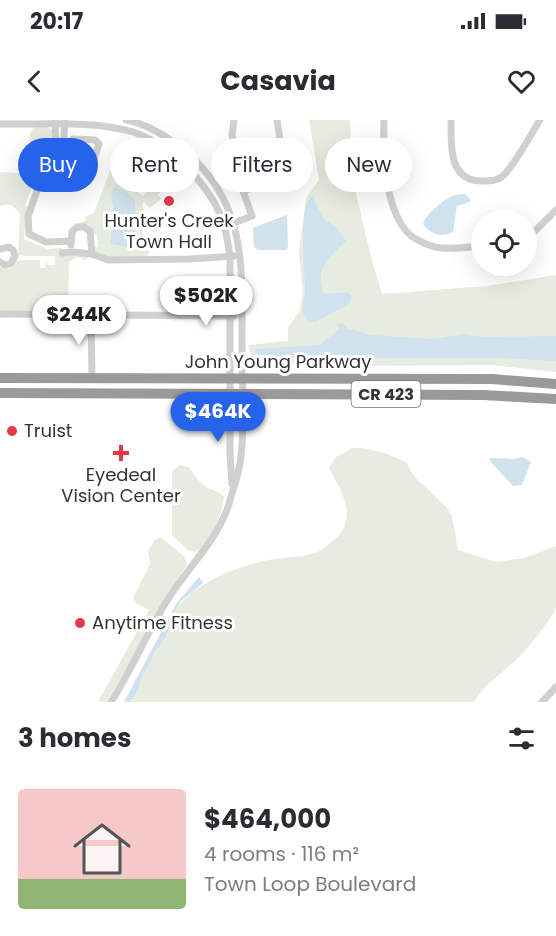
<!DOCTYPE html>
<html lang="en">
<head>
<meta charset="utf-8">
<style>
	:root { --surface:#fff; --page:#f7f7f7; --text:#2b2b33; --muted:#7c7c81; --line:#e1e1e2; --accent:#2563eb }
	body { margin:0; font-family:Poppins,sans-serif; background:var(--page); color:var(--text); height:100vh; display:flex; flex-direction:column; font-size:22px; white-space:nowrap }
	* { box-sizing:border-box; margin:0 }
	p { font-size:20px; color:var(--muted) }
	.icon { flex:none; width:33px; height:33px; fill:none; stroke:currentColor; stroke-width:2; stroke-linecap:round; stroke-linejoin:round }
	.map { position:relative; height:582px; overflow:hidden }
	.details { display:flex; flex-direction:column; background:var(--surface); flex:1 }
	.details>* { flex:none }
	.hud { position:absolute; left:18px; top:18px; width:520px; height:54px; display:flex; gap:12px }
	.buttons { position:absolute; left:471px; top:90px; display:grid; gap:12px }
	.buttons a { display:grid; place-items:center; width:66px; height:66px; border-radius:50%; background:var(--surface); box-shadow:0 6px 24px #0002; font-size:30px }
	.price { position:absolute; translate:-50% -51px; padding:0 14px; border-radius:21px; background:#fff; color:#222; font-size:20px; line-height:39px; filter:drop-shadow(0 2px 3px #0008) }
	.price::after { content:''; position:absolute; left:50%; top:36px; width:18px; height:14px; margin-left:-9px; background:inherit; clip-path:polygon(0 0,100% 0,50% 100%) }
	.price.active { background:var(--accent); color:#fff }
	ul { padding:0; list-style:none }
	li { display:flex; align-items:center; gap:18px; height:150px; padding:0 18px }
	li+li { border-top:2px solid var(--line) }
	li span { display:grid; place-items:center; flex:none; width:168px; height:120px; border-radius:6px; color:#555 }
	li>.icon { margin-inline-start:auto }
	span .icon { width:72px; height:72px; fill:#fffc; stroke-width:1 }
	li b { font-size:26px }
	h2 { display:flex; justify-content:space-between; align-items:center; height:72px; padding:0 18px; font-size:26px }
	.tag { padding:0 21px; border-radius:27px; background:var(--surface); box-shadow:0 6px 24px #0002; font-size:21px; line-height:54px }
	.tag.active { background:var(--accent); color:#fff }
	.status { display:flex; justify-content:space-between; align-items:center; height:42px; padding:0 30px; background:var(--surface); direction:ltr }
	.status svg { height:16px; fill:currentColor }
	header { display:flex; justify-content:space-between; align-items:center; height:78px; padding:0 18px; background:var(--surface); font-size:27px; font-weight:700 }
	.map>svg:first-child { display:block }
	.green { fill:#e6ecdf }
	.water { fill:#cfe2ee }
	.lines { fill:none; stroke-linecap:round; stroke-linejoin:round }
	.minor { stroke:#d0d0d0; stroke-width:7 }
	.highway { stroke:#9a9a9a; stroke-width:10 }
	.poi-dot { fill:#e63946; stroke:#fff; stroke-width:2 }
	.labels { text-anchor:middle; stroke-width:6; stroke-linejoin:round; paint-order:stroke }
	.shield { fill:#fff; stroke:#707070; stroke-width:1.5 }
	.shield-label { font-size:16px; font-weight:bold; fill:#333 }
	.poi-label { font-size:18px; fill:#333; stroke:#fff }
	.street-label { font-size:18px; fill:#333; stroke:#fff }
</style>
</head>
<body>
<div class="status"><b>20:17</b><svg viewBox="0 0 49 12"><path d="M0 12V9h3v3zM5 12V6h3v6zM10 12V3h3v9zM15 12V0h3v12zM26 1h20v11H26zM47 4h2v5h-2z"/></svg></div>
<header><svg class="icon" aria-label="back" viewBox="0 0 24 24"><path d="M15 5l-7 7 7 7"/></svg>Casavia<svg class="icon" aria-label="heart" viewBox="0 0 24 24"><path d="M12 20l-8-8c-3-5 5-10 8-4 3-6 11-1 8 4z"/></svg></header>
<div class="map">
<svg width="556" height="582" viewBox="0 0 556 582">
	<rect width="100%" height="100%" fill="#fff"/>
	<g class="green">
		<path d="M 309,0 L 350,0 L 352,57 L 372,141 L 382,174 L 487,166 L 556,155 L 556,252 L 492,245 L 343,246 L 253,241 L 248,225 L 288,221 L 288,207 L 300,191 L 303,171 L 299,132 L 306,78 L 319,60 Z"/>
		<path d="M 34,7 L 48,7 L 52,10 L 55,22 L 49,33 L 45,32 L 25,85 L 28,87 L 26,94 L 24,119 L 47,129 L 62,128 L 62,136 L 89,136 L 86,140 L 77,137 L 69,142 L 68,192 L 0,191 L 0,148 C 10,139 26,140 40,140 L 40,148 L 46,148 L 45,142 L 48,145 L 55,145 L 55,136 L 24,136 L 18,134 L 20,94 C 14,86 10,82 0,86 L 0,52 L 19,53 L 19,43 L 23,43 L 23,54 L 29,54 L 30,14 Z"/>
		<path d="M 171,36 L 186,50 L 186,55 L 180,61 L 182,57 L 172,49 L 164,60 L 169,66 L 158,74 L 161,79 L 150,88 L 143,81 L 141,130 L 150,131 L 147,137 L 106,137 L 94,132 L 94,127 L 98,127 L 97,115 L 93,114 L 80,103 L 86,100 L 85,97 L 94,93 L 114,40 L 125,45 L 117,56 L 129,65 L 137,54 L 139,55 L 131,67 L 143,76 Z"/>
		<path d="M 352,328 L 363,328 L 385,333 L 406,342 L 414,356 L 446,387 L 452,396 L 458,430 L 496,442 L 524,438 L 556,426 C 556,441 556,473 556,487 C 554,497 523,534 514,542 C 500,555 484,565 474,582 L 130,582 L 139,568 L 140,561 L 152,539 L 154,531 L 160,527 L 176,497 L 174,492 C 191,466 225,452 255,443 C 273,438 294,438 313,434 C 319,432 324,428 329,424 C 360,402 344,375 329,348 L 336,337 Z"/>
		<path d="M 179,345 L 188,347 C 194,353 199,363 206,367 C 213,371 219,370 224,377 C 223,393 210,424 196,432 L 188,430 L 172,415 L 172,352 Z"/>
		<path d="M 159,418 L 163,419 L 185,437 L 187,445 L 156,493 L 129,545 L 107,581 L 98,582 L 149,490 L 136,483 L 133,478 L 150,444 L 148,432 L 154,421 Z"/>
	</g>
	<g class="water">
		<path d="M 115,67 L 126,72 L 135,80 L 136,127 L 134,128 L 111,124 L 111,92 L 114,87 C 111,79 110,75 115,67 Z"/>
		<path d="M 465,74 L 470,79 L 470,82 L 457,86 L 453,112 C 442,118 430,114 423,104 C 424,96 446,77 455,75 C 458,74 461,74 465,74 Z"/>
		<path d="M 312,76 L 324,99 L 337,108 L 346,121 C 334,133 320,142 321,161 C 322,167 322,171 326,174 L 347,172 L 351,175 L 351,178 L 350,183 L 316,202 C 309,202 305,199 303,191 C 301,183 306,177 305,168 C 305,149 297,89 312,76 Z"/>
		<path d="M 287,95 L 288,127 L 286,130 L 258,130 L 254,127 L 253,108 Z"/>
		<path d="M 343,203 L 347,208 L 371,215 L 432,219 L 464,214 L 482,217 L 556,216 L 556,241 L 501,238 L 265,238 L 255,232 L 256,229 L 320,225 L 339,209 L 338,204 Z"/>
		<path d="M 522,337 L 531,342 L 522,365 L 513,366 L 490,341 L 490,338 L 513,339 Z"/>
		<path d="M 199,457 L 203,463 L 181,481 L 174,492 L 176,497 L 160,527 L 154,531 L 152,539 L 140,561 L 139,568 L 130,582 L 124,582 L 176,484 Z"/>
	</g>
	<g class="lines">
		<g class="minor">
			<path d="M 55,0 L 56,27 L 47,43 L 56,46 L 70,40 L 73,19 L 95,20 L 99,24 L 94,39 C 81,35 69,30 56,27"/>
			<path d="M 234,0 L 232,15 L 240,41"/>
			<path d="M 384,0 C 383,33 384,86 407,112 C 414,120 425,124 435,127 C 449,130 467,127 482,126"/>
			<path d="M 451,0 C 451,25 448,61 482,61 C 490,61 498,61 504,55 C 516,42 530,16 540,0"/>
			<path d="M 0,4 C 43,5 91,0 133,12 C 169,24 206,61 221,96 C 226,108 228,123 230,136 L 230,334 L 232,364"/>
			<path d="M 63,29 L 65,1"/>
			<path d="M 47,43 L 28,96 L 29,114 L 46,122 L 71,121"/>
			<path d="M 234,103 L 252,96 L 243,71 L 280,59 L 284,47 L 277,0"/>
			<path d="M 526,115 L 535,111 L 556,90"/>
			<path d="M 71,125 L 72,112 L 77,107 L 84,107 L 90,111 L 92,134"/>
			<path d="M 0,129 L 9,127 L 13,130 L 15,136 L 11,143 L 5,145 L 0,142"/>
			<path d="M 62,133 L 72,132 L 92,134 L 108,140 L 190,139 L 235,136"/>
			<path d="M 0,194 L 234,196"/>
			<path d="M 91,194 L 92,258"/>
			<path d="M 111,582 C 132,549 147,513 168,479 C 188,447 217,421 229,384 C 233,369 240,351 241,336 C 245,302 242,266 242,232 C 241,154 251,87 185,31 C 168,17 149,4 126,0"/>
			<path d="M 542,582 L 556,567"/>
		</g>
		<g class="highway">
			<path d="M 0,258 L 492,259 L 556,264"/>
			<path d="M 0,273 L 483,275 L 556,279"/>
		</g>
	</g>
	<g class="poi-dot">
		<circle cx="169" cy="81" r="6"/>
		<circle cx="12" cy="311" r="6"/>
		<path d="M118 324h6v6h6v6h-6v6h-6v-6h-6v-6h6z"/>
		<circle cx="80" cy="503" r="6"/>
	</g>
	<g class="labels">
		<rect class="shield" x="351.5" y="261" width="69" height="26" rx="4.5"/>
		<g class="shield-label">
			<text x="386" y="280">CR 423</text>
		</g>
		<g class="poi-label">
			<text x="169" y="107">Hunter's Creek<tspan x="169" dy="21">Town Hall</tspan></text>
			<text x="24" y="317" text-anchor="start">Truist</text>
			<text x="121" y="361">Eyedeal<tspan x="121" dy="21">Vision Center</tspan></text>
			<text x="92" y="509" text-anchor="start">Anytime Fitness</text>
		</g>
		<g class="street-label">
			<text x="278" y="248">John Young Parkway</text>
		</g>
	</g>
</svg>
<div class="buttons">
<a><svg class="icon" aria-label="locate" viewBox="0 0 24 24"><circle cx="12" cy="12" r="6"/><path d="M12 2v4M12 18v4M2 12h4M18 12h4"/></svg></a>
</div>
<b class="price" style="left:206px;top:207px">$502K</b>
<b class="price" style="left:79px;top:226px">$244K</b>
<b class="price active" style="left:218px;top:323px">$464K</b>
<div class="hud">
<a class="tag active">Buy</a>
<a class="tag">Rent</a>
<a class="tag">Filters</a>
<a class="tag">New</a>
</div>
</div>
<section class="details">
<h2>3 homes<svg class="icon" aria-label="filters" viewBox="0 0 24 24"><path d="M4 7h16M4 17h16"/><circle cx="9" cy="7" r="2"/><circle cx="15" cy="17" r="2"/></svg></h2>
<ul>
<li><span style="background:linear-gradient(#f6c9c9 75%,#8fb573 0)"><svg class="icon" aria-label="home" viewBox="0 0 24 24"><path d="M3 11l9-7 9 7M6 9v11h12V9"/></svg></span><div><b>$464,000</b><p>4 rooms · 116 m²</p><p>Town Loop Boulevard</p></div></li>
</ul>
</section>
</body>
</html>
